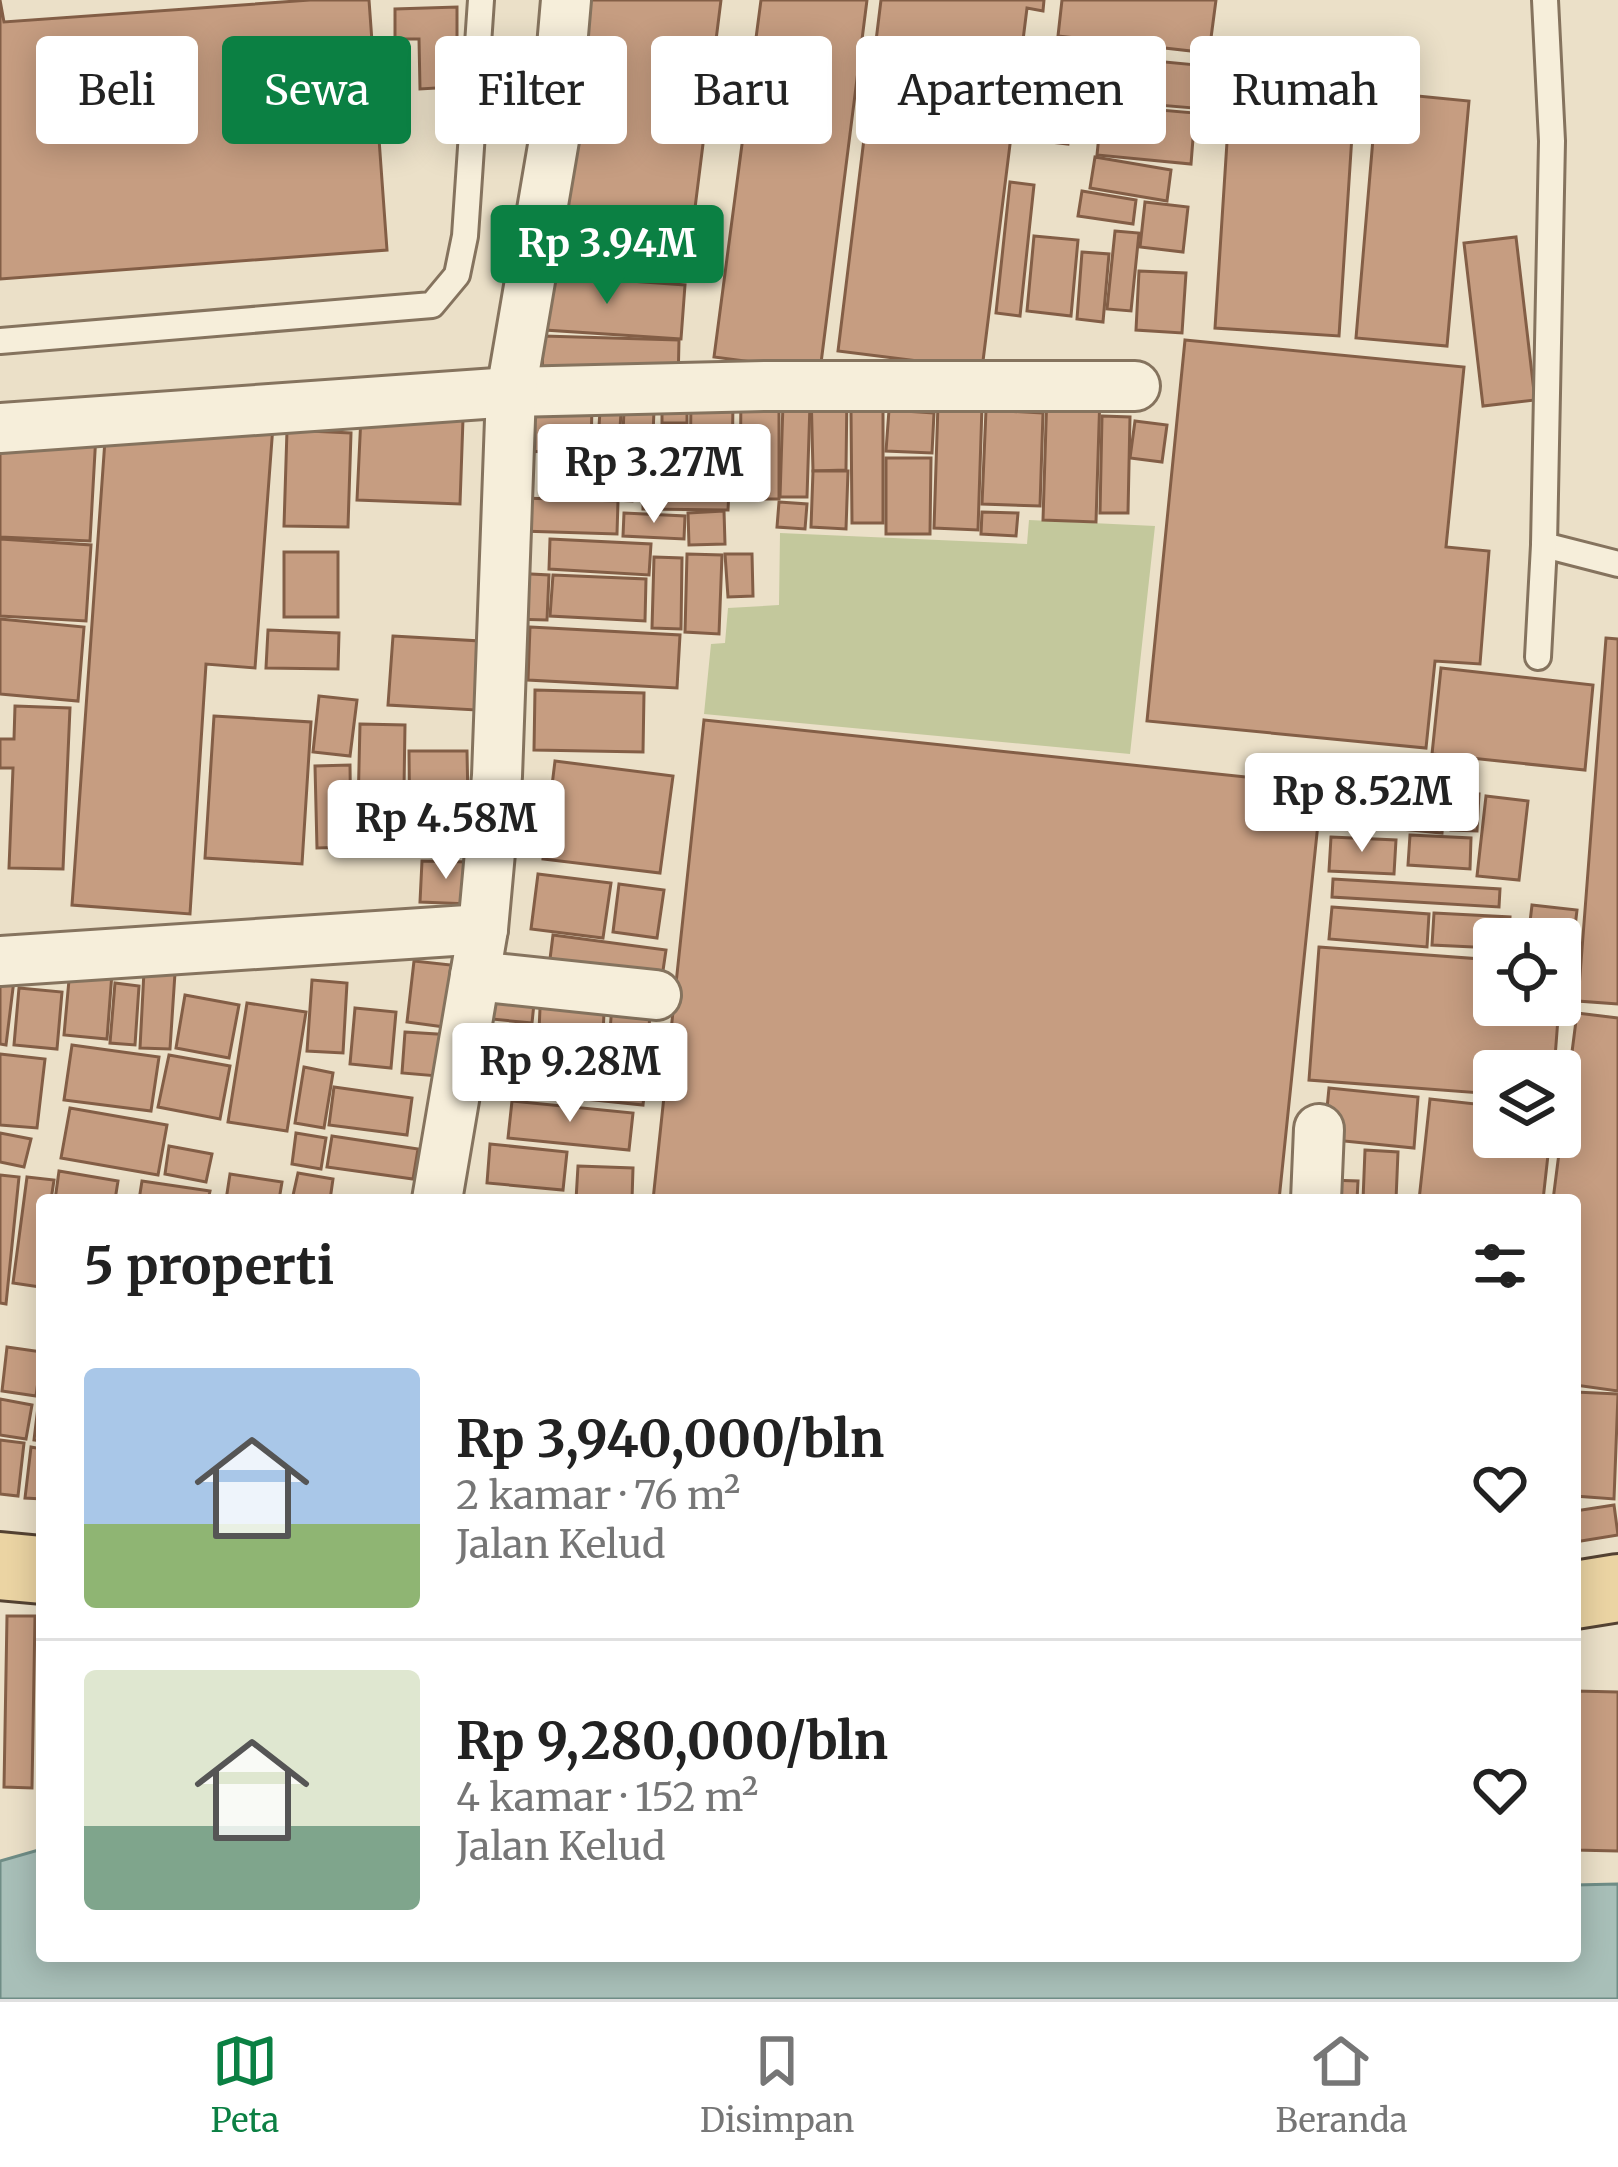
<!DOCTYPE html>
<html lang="id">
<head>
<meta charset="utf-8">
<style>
	:root { --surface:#fff; --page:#f6f6f6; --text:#222; --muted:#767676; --line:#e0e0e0; --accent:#0b8043 }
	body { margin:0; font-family:Merriweather,serif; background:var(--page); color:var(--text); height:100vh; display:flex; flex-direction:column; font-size:45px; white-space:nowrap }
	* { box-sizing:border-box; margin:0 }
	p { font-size:39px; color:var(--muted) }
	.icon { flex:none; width:66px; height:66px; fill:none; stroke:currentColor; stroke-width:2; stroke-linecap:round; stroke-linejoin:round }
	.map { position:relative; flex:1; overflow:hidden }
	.panel { position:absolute; left:36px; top:1194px; width:1545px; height:768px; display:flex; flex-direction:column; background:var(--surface); border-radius:12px; box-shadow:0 6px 30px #0003 }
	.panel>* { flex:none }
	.top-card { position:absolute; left:36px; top:36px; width:1548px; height:108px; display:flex; gap:24px }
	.controls { position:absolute; left:1473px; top:918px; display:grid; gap:24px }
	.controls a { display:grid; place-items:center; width:108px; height:108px; border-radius:12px; background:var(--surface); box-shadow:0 6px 30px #0003; font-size:60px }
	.price { position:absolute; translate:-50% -102px; padding:0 27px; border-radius:12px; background:#fff; color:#222; font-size:39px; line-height:78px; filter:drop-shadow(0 3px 6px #0008) }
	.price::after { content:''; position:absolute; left:50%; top:72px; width:36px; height:27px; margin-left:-18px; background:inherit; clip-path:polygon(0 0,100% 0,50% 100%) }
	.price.active { background:var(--accent); color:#fff }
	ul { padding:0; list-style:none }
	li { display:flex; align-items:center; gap:36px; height:300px; padding:0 48px }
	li+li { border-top:3px solid var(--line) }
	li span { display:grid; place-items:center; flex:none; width:336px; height:240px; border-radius:12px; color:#555 }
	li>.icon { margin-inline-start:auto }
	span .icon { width:144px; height:144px; fill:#fffc; stroke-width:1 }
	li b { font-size:51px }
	h2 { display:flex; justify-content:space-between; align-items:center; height:144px; padding:0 48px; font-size:51px }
	.tag { padding:0 42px; border-radius:12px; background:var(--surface); box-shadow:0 6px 30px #0003; font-size:42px; line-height:108px }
	.tag.active { background:var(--accent); color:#fff }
	.menu { display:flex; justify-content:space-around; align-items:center; height:168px; border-top:3px solid var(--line); background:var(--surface); font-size:33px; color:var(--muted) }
	.menu a { display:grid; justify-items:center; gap:6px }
	.menu .active { color:var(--accent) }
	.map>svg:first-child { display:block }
	.green { fill:#c3c89c }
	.water { fill:#a8bfb8; stroke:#6f8d86; stroke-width:3 }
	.building { fill:#c69d81; stroke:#835e46; stroke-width:3 }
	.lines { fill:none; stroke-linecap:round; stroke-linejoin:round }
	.service-casing { stroke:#85735e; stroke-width:30 }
	.minor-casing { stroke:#85735e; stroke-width:54 }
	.primary-casing { stroke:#544232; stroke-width:72 }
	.service { stroke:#f6eeda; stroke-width:24 }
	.minor { stroke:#f6eeda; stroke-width:48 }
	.primary { stroke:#ebd4a3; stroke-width:66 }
</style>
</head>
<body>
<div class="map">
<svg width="1618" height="1999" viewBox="0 0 1618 1999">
	<rect width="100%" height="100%" fill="#ebe0c8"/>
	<path class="green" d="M 1029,520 L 1155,526 L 1130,754 L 704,714 L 711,644 L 725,643 L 728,608 L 779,605 L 780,533 L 1027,544 Z"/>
	<path class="water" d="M 42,1849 L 42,1956 L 1575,1956 L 1575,1885 L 1618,1884 L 1618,1999 L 0,1999 L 0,1861 Z"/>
	<g class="building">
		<path d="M 0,0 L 4,22 L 310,0 L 369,0 L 387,250 L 0,279 Z"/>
		<path d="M 576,0 L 721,0 L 688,264 L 546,247 Z"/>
		<path d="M 761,0 L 867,0 L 820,371 L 714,357 Z"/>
		<path d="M 881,0 L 1044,0 L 1043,11 L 1027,8 L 982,369 L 838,351 Z"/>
		<path d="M 1062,0 L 1216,0 L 1209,53 L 1058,36 Z"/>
		<path d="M 457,7 L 457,39 L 451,39 L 453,87 L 420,89 L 419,39 L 395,39 L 395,9 Z"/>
		<path d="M 1037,46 L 1081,53 L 1068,144 L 1024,139 Z"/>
		<path d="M 1233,49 L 1357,58 L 1339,336 L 1215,328 Z"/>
		<path d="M 1102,56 L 1197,65 L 1193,108 L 1098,100 Z"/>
		<path d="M 1377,92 L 1469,101 L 1447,346 L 1356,338 Z"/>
		<path d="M 1102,105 L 1195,113 L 1191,164 L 1097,155 Z"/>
		<path d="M 1095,157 L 1171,170 L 1167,201 L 1090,188 Z"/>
		<path d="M 1010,182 L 1034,185 L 1020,316 L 996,313 Z"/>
		<path d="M 1082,191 L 1136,200 L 1133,224 L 1078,216 Z"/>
		<path d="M 1145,202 L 1188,207 L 1183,252 L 1140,247 Z"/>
		<path d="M 1115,231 L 1139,233 L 1131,311 L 1107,309 Z"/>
		<path d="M 1034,236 L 1078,240 L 1071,316 L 1027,311 Z"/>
		<path d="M 1516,237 L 1535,400 L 1483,406 L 1464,243 Z"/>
		<path d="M 1082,252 L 1109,254 L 1103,322 L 1077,319 Z"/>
		<path d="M 1139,271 L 1186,273 L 1182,333 L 1136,330 Z"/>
		<path d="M 534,274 L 685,285 L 681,339 L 530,329 Z"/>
		<path d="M 543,336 L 679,340 L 678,385 L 542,382 Z"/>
		<path d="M 1185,340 L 1464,367 L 1446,547 L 1489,551 L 1480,664 L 1435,661 L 1426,748 L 1147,721 Z"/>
		<path d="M 811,390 L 847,391 L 846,470 L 813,471 Z"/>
		<path d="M 741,391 L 779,392 L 779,499 L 740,499 Z"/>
		<path d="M 1047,392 L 1100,394 L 1096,522 L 1043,520 Z"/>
		<path d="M 601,395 L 622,397 L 618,460 L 597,458 Z"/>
		<path d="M 691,397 L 733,398 L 732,488 L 690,487 Z"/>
		<rect x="662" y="400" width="25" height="23"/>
		<path d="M 517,402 L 592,403 L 591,453 L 516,451 Z"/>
		<path d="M 783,403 L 810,404 L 807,497 L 780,497 Z"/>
		<path d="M 938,404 L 982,406 L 978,530 L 934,528 Z"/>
		<path d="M 624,409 L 654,410 L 652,460 L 622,459 Z"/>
		<path d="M 889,410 L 934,413 L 932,453 L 886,451 Z"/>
		<path d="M 986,410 L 1043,413 L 1040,506 L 982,504 Z"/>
		<path d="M 851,411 L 883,411 L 883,523 L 852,523 Z"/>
		<path d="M 274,412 L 255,668 L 206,664 L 190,914 L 72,905 L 106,426 Z"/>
		<path d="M 361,416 L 463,419 L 460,504 L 357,500 Z"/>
		<path d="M 1102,416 L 1130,417 L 1128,513 L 1100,513 Z"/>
		<path d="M 1135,421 L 1167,425 L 1162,462 L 1130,458 Z"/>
		<path d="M 287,430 L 351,433 L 348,527 L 284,526 Z"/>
		<path d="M 96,434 L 90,541 L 0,537 L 0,446 Z"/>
		<path d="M 687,434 L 688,486 L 656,487 L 656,435 Z"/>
		<path d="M 556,458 L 634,462 L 632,501 L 555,497 Z"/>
		<path d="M 886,458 L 931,458 L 930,534 L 886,534 Z"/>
		<path d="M 813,471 L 848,471 L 846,529 L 811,527 Z"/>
		<path d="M 643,489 L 729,490 L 728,510 L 643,509 Z"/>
		<path d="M 522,498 L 618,501 L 617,534 L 521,531 Z"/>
		<path d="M 779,502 L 807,504 L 805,529 L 777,527 Z"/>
		<path d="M 724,511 L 725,544 L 689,545 L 688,513 Z"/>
		<path d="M 982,512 L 1018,513 L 1016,536 L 981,534 Z"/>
		<path d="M 624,513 L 685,516 L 684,539 L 623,536 Z"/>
		<path d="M 0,539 L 91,545 L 86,621 L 0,616 Z"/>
		<path d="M 550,539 L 651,544 L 649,575 L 549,569 Z"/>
		<rect x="284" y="552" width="54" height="65"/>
		<path d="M 687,554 L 722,555 L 719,634 L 685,632 Z"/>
		<path d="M 725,554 L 752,554 L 753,596 L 728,597 Z"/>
		<path d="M 654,557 L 682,558 L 681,629 L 652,628 Z"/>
		<path d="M 512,573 L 549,575 L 547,620 L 510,619 Z"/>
		<path d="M 553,575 L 646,579 L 645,621 L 550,616 Z"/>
		<path d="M 0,619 L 84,627 L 78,701 L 0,694 Z"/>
		<path d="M 530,627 L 680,635 L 677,688 L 528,680 Z"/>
		<path d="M 268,630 L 339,633 L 338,669 L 266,668 Z"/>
		<path d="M 393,636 L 480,641 L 476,710 L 388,705 Z"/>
		<path d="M 1606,638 L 1618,639 L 1618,1004 L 1578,1001 Z"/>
		<path d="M 1441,668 L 1593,685 L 1585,770 L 1432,754 Z"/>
		<path d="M 535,690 L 644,693 L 643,752 L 534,750 Z"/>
		<path d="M 319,696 L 357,700 L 350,756 L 313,752 Z"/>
		<path d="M 15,706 L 70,708 L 63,869 L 9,868 L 13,768 L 0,768 L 0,739 L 14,739 Z"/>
		<path d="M 214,716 L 311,722 L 302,864 L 205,858 Z"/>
		<path d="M 704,720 L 1322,785 L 1279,1200 L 653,1200 Z"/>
		<path d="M 360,724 L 405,725 L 403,852 L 357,851 Z"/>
		<path d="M 409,751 L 467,751 L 469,852 L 410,852 Z"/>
		<path d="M 555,761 L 673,776 L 660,873 L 543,859 Z"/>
		<path d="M 350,765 L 351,847 L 317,848 L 315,766 Z"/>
		<path d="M 1356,781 L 1444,788 L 1442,803 L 1355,796 Z"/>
		<path d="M 1452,793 L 1479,794 L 1477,831 L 1451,830 Z"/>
		<path d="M 1486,796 L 1528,801 L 1519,880 L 1477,876 Z"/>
		<path d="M 1353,799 L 1444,807 L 1442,833 L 1350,824 Z"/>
		<path d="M 1410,835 L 1471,838 L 1470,869 L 1408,865 Z"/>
		<path d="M 1331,837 L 1396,840 L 1394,874 L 1329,871 Z"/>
		<path d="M 422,861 L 471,862 L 470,904 L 420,902 Z"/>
		<path d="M 538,874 L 611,883 L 603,938 L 531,929 Z"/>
		<path d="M 1333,879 L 1500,889 L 1499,907 L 1332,897 Z"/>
		<path d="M 619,884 L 664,890 L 657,938 L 613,932 Z"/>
		<path d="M 1532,905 L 1577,910 L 1573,944 L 1560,942 L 1560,939 L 1528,939 Z"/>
		<path d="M 1332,907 L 1429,914 L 1427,947 L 1329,939 Z"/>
		<path d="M 1434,913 L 1510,917 L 1509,939 L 1494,939 L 1494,948 L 1432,945 Z"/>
		<path d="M 553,935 L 666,950 L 660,991 L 548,975 Z"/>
		<path d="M 1319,947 L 1494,960 L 1494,1005 L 1559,1005 L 1554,1071 L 1494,1071 L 1494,1094 L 1309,1080 Z"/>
		<path d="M 414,961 L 460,966 L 452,1028 L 407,1022 Z"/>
		<path d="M 70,969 L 112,973 L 107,1039 L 64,1035 Z"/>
		<path d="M 144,971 L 175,973 L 170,1049 L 140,1048 Z"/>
		<path d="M 0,978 L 14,980 L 6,1045 L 0,1044 Z"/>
		<path d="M 312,980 L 347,983 L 343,1053 L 307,1051 Z"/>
		<path d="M 486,980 L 536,984 L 532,1023 L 481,1018 Z"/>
		<path d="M 115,983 L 139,986 L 135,1045 L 110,1043 Z"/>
		<path d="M 19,988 L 62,992 L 57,1049 L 14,1045 Z"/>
		<path d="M 541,988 L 605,992 L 603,1034 L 539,1030 Z"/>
		<path d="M 613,994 L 651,996 L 648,1045 L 609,1042 Z"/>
		<path d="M 185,995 L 239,1005 L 229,1058 L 176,1048 Z"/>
		<path d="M 247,1003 L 306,1012 L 287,1131 L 228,1122 Z"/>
		<path d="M 355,1008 L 396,1012 L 391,1068 L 350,1064 Z"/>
		<path d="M 1577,1013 L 1618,1018 L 1618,1391 L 1575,1385 L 1575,1200 L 1553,1200 Z"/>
		<path d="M 405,1032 L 452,1035 L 449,1077 L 402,1073 Z"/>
		<path d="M 515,1037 L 649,1050 L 643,1105 L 509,1091 Z"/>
		<path d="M 72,1045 L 159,1057 L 151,1111 L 64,1100 Z"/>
		<path d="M 0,1054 L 45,1059 L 37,1128 L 0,1125 Z"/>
		<path d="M 169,1055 L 230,1066 L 220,1119 L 158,1107 Z"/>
		<path d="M 304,1067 L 333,1073 L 324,1128 L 295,1123 Z"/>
		<path d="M 334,1087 L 412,1098 L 407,1135 L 329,1125 Z"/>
		<path d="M 1329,1088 L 1418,1097 L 1414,1148 L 1324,1139 Z"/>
		<path d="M 1430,1099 L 1494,1106 L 1494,1137 L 1550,1137 L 1543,1200 L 1419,1200 Z"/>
		<path d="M 512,1101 L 633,1113 L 629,1150 L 508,1138 Z"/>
		<path d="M 70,1108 L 167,1125 L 158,1175 L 61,1158 Z"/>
		<path d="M 0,1133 L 31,1139 L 24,1167 L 0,1162 Z"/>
		<path d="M 296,1133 L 326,1138 L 321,1169 L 292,1164 Z"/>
		<path d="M 332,1136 L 418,1149 L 413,1179 L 327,1167 Z"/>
		<path d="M 490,1144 L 567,1152 L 563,1190 L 487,1183 Z"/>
		<path d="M 169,1146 L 212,1154 L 206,1182 L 165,1174 Z"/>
		<path d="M 1365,1150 L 1398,1152 L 1396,1200 L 1363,1200 Z"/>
		<path d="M 578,1166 L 633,1168 L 632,1200 L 576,1200 Z"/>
		<path d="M 59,1171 L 118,1181 L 115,1200 L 55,1200 Z"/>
		<path d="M 298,1173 L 333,1179 L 330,1200 L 292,1200 Z"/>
		<path d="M 230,1174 L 282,1182 L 279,1200 L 226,1200 Z"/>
		<path d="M 0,1175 L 19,1177 L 6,1304 L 0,1303 Z"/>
		<path d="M 27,1177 L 54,1180 L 51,1200 L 42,1200 L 40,1287 L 13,1283 Z"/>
		<path d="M 1328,1180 L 1358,1181 L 1357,1200 L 1327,1200 Z"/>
		<path d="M 142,1181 L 210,1191 L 208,1200 L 139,1200 Z"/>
		<path d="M 7,1347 L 42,1352 L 36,1396 L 2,1391 Z"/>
		<path d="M 42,1374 L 42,1441 L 34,1440 Z"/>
		<path d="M 1575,1392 L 1618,1394 L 1614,1499 L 1575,1496 Z"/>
		<path d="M 0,1399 L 32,1405 L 26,1439 L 0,1435 Z"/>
		<path d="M 0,1440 L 24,1443 L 18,1496 L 0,1494 Z"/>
		<path d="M 31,1447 L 42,1449 L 42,1499 L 25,1498 Z"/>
		<path d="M 1614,1505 L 1618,1535 L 1575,1542 L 1575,1511 Z"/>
		<rect x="38" y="1588" width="4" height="187"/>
		<path d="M 7,1616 L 35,1616 L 32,1788 L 4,1787 Z"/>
		<path d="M 1575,1691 L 1618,1692 L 1618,1851 L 1575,1850 Z"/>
	</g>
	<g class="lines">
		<defs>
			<g id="service">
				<path d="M 1545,0 L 1552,141 L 1544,545 L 1618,564"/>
				<path d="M 0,341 L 432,305 L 457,275 L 465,236 L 481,0"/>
				<path d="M 1538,657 L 1544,545"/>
			</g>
			<g id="minor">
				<path d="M 0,428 L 511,392 L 766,386 L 1135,386"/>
				<path d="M 0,961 L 483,929"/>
				<path d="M 475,976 L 656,995"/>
				<path d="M 437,1200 L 483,929 L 497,776 L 511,392 L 554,140 L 566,0"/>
				<path d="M 1316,1200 L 1319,1129"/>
			</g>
			<g id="primary">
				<path d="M 0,1566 L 42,1570"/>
				<path d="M 1575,1595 L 1618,1588"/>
			</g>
		</defs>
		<use href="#service" class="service-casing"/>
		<use href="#minor" class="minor-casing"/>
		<use href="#primary" class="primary-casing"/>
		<use href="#service" class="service"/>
		<use href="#minor" class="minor"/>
		<use href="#primary" class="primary"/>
	</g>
</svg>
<div class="controls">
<a><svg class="icon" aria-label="locate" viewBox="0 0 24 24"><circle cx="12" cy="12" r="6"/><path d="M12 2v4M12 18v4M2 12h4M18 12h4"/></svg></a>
<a><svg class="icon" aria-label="layers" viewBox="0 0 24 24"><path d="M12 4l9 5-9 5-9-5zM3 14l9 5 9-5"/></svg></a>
</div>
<b class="price active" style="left:607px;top:307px">Rp 3.94M</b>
<b class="price" style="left:654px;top:526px">Rp 3.27M</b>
<b class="price" style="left:1362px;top:855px">Rp 8.52M</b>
<b class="price" style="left:446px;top:882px">Rp 4.58M</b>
<b class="price" style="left:570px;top:1125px">Rp 9.28M</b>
<div class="top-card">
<a class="tag">Beli</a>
<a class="tag active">Sewa</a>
<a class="tag">Filter</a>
<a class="tag">Baru</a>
<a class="tag">Apartemen</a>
<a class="tag">Rumah</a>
</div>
<section class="panel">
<h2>5 properti<svg class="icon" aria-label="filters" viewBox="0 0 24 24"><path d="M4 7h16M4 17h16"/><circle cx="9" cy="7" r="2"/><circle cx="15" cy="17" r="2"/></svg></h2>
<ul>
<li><span style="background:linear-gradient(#a9c7e8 65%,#8fb573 0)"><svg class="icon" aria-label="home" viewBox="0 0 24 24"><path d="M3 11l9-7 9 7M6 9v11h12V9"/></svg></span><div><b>Rp 3,940,000/bln</b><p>2 kamar · 76 m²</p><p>Jalan Kelud</p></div><svg class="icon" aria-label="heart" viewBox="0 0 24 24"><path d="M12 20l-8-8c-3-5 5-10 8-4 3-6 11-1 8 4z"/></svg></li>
<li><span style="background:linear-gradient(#dfe7d0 65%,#7fa58c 0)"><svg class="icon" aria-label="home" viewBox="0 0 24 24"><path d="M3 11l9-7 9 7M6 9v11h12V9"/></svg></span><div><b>Rp 9,280,000/bln</b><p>4 kamar · 152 m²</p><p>Jalan Kelud</p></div><svg class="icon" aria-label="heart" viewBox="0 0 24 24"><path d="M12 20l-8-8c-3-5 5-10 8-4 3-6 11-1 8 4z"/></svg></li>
</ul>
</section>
</div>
<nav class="menu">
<a class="active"><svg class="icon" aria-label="map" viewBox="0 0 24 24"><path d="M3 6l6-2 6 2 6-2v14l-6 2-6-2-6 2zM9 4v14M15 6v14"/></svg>Peta</a>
<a><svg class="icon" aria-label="saved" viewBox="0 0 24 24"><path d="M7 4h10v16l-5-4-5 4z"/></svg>Disimpan</a>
<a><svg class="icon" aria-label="home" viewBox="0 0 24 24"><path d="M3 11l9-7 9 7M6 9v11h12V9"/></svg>Beranda</a>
</nav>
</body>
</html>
